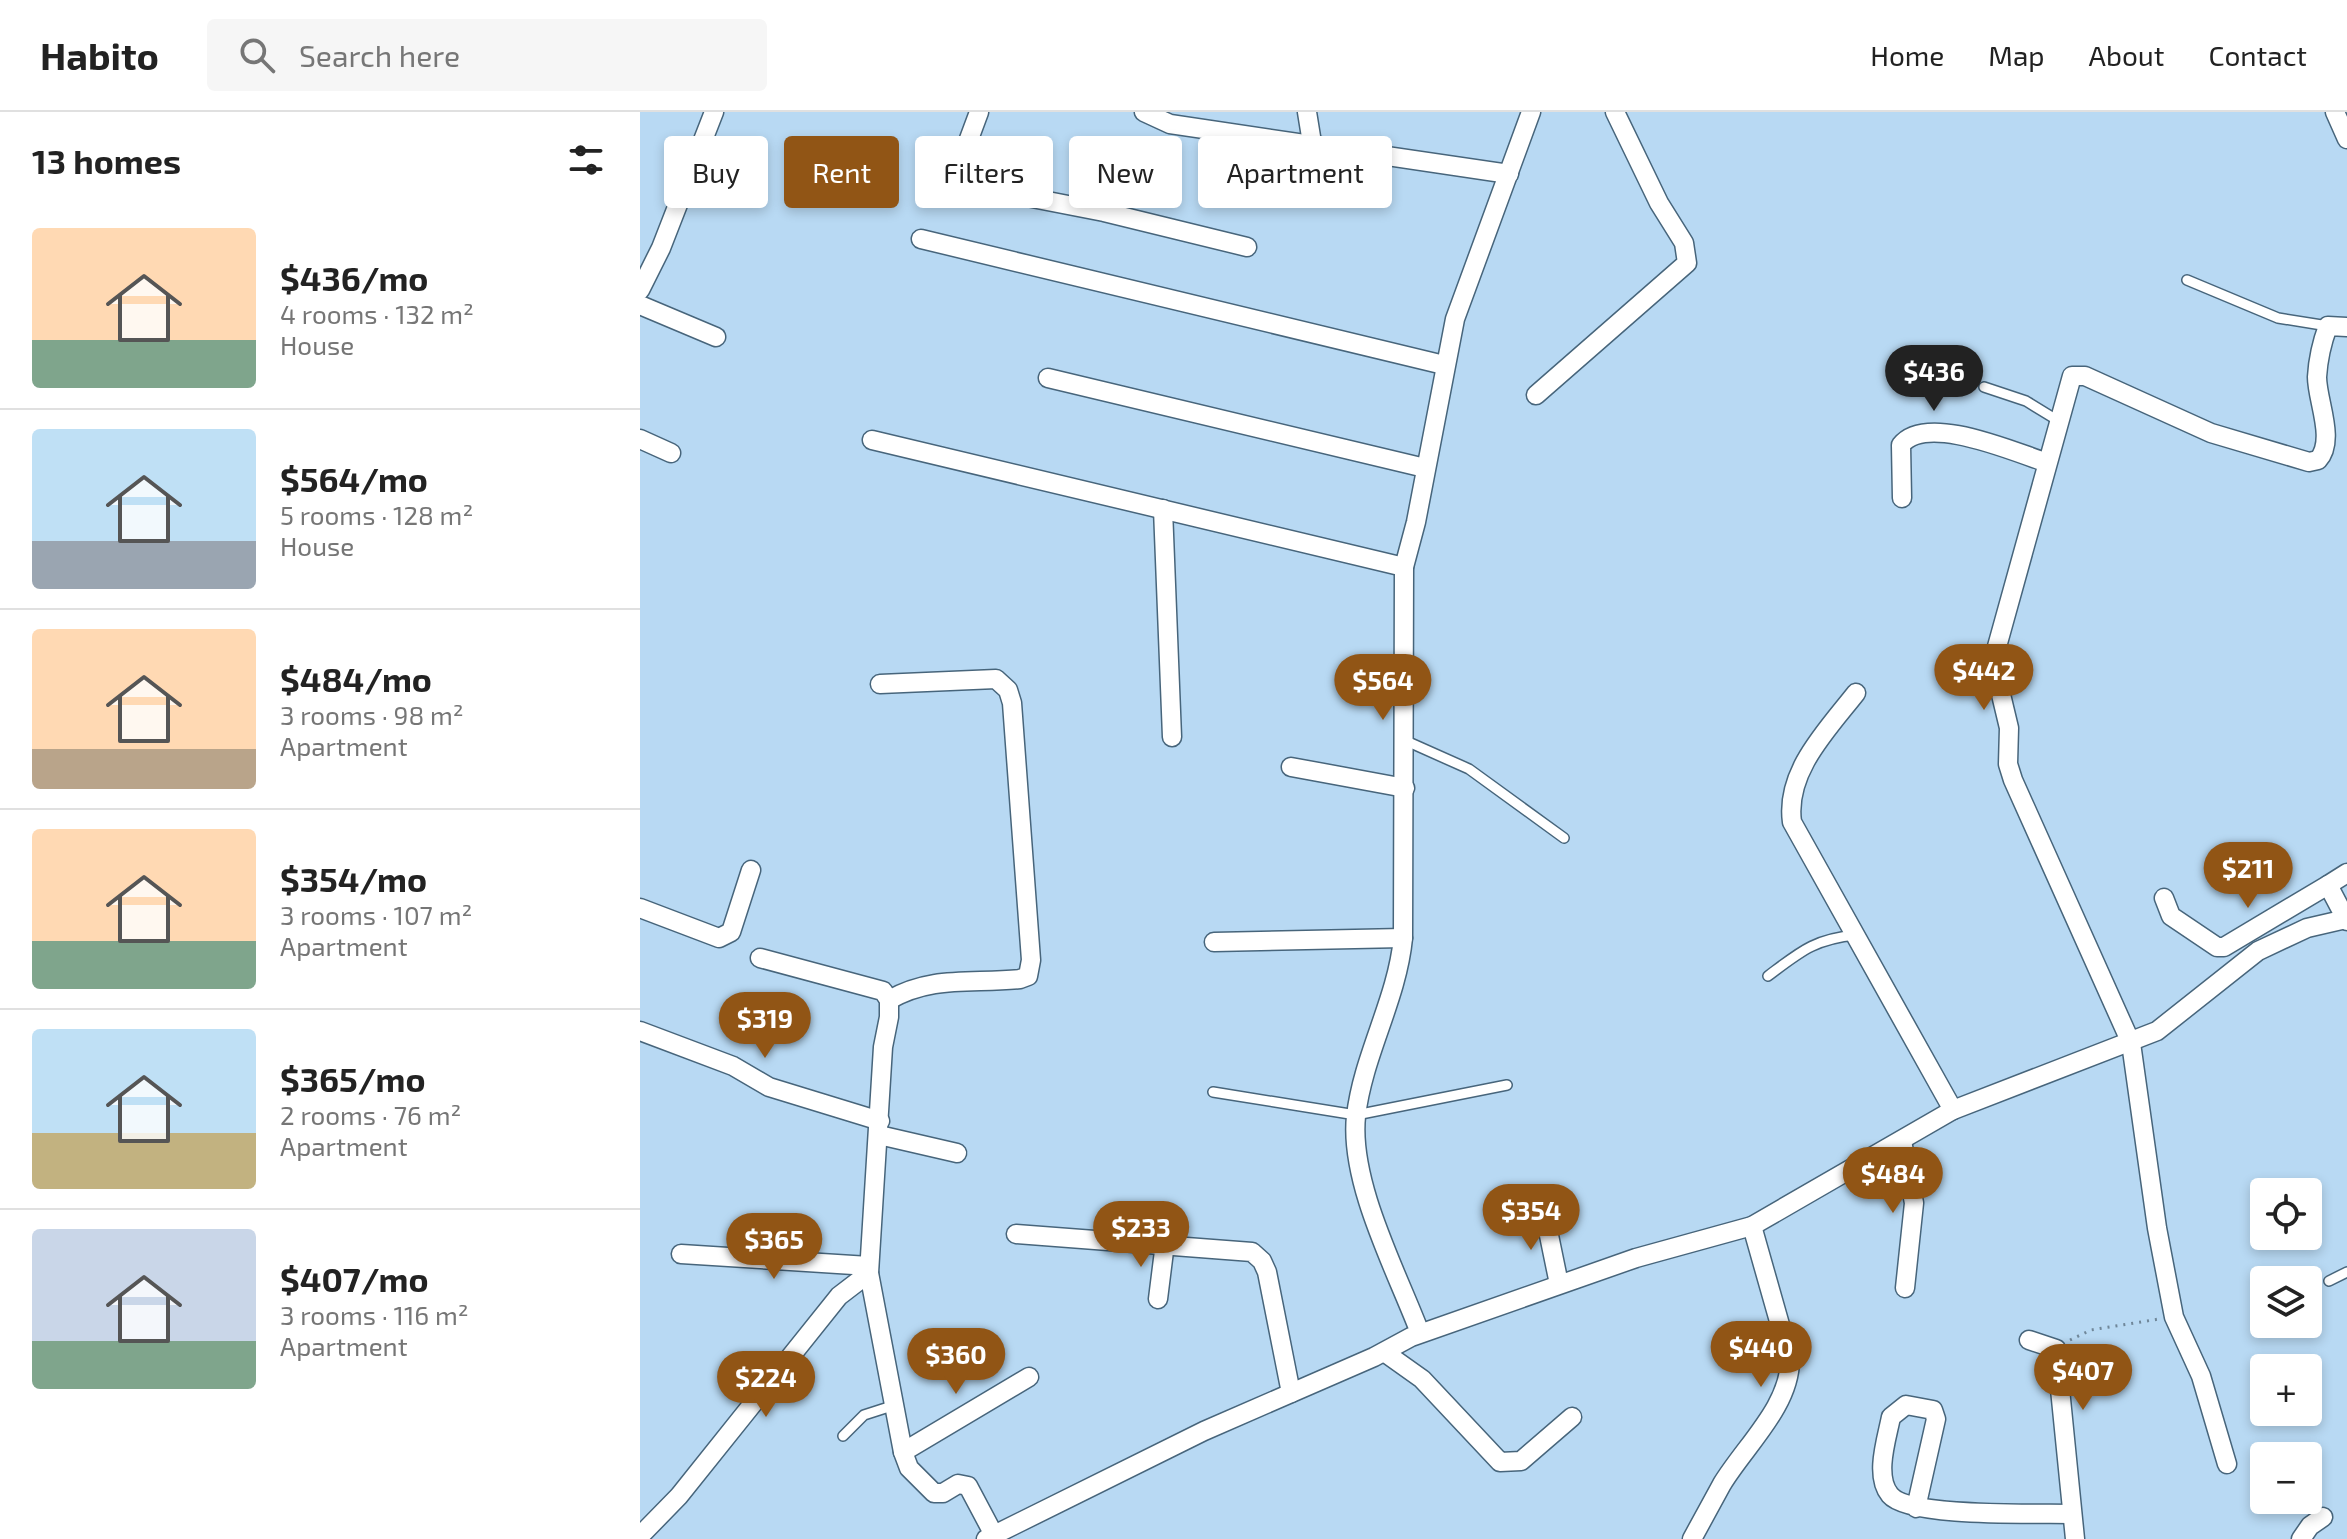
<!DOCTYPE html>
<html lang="en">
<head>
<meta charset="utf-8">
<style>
	:root { --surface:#fff; --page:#f6f6f6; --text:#222; --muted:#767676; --line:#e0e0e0; --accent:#915515 }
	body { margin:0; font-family:"Exo 2",sans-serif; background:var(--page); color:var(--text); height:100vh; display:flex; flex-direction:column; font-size:30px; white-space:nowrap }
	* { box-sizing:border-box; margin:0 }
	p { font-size:26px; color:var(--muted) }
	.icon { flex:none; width:44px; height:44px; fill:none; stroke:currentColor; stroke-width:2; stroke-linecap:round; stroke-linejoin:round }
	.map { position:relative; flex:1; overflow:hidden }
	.sheet { display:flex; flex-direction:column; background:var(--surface); width:640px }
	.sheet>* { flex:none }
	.hud { position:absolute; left:24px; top:24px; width:760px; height:72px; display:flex; gap:16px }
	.tools { position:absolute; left:1610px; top:1066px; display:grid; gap:16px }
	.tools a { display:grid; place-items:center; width:72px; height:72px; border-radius:8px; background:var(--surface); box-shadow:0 4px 12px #0003; font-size:40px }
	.price { position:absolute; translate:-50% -68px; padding:0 18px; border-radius:28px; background:var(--accent); color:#fff; font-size:26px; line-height:52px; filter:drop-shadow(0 2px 4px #0008) }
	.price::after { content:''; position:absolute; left:50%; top:48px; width:24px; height:18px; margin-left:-12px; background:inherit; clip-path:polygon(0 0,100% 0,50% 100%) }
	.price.active { background:#222; color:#fff }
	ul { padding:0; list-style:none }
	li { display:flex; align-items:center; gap:24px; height:200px; padding:0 32px }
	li+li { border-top:2px solid var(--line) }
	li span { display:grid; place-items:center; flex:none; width:224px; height:160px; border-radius:8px; color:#555 }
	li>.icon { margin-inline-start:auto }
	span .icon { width:96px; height:96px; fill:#fffc; stroke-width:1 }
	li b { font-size:34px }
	h2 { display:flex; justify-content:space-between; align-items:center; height:96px; padding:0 32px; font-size:34px }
	.tag { padding:0 28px; border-radius:8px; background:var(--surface); box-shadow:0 4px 12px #0003; font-size:28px; line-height:72px }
	.tag.active { background:var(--accent); color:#fff }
	header { display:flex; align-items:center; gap:48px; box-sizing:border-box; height:112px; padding:0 40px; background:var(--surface); border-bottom:2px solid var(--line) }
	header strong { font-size:38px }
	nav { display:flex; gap:44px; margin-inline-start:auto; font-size:28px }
	.search { width:560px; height:72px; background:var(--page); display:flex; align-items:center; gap:20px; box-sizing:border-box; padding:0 28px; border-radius:8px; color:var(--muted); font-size:30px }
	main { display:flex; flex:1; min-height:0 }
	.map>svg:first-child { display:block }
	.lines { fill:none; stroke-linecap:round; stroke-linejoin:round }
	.service-casing { stroke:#47657b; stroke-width:12 }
	.minor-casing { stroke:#47657b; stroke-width:21 }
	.path { stroke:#708799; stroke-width:3; stroke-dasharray:2 6; stroke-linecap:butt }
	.service { stroke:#fff; stroke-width:9 }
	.minor { stroke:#fff; stroke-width:18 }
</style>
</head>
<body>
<header>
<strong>Habito</strong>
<div class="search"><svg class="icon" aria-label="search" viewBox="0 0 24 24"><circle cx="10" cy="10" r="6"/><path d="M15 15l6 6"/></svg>Search here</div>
<nav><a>Home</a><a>Map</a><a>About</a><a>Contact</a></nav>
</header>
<main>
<section class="sheet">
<h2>13 homes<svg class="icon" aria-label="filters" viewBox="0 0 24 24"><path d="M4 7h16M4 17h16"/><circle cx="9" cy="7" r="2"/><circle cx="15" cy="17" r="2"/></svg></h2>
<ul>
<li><span style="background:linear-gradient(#ffd9b3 70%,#7fa58c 0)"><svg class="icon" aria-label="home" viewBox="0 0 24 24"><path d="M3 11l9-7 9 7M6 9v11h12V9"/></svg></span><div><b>$436/mo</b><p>4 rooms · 132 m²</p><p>House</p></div></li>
<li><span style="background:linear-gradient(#bfe0f5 70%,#9aa5b1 0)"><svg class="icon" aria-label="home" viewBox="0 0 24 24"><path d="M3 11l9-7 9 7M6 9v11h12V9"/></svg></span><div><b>$564/mo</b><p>5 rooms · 128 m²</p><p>House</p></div></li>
<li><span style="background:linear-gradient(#ffd9b3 75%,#b9a48a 0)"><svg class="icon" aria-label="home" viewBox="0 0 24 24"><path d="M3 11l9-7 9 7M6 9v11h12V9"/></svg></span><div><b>$484/mo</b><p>3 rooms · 98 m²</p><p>Apartment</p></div></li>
<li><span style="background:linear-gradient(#ffd9b3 70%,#7fa58c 0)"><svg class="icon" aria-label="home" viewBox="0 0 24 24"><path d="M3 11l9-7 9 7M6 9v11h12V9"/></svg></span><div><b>$354/mo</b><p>3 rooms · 107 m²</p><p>Apartment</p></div></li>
<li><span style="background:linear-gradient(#bfe0f5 65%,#c2b280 0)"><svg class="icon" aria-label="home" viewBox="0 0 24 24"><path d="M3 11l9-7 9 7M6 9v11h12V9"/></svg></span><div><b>$365/mo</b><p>2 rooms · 76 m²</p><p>Apartment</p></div></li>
<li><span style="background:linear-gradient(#c9d6e8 70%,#7fa58c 0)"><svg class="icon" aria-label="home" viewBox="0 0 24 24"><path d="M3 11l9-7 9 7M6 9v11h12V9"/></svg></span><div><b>$407/mo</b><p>3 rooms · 116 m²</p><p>Apartment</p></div></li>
</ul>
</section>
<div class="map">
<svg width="1707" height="1427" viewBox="0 0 1707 1427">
	<rect width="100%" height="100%" fill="#b8d9f3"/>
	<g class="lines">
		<defs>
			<g id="service">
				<path d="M 1547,168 L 1638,206 L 1688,214"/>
				<path d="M 1344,275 L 1386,289 L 1417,308"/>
				<path d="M 764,628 L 829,657 L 924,726"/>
				<path d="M 1128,864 C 1160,840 1174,827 1216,823"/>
				<path d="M 573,980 L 716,1003 L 867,973"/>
				<path d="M 1689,1169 L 1707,1160"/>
				<path d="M 203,1324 L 224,1303 L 255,1293"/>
			</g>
			<g id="minor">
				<path d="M 339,0 L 316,62 L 325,73 L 464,100 L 607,135"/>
				<path d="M 504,0 L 530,12 L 869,62"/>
				<path d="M 667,0 L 672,31"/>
				<path d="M 1695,0 L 1707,27"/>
				<path d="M 281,127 L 804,253"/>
				<path d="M 0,178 L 21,136 L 74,0"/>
				<path d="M 0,193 L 76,225"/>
				<path d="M 408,266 L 785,356"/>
				<path d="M 896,283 L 1047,151 L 1044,131 L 1019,91 L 975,0"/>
				<path d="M 0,327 L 31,341"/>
				<path d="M 232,328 L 764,455"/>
				<path d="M 1262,386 L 1261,333 C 1286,301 1374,340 1405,350"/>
				<path d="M 523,397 L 532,625"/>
				<path d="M 240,572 L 356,567 L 368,578 L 372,591 L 391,848 L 388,864 L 380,867 C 333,872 292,863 249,888"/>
				<path d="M 1216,581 C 1187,618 1145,660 1152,710 L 1313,998"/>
				<path d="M 651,655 L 765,676"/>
				<path d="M 1707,761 L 1688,773 L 1707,809"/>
				<path d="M 1524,786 L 1531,804 L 1577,835 L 1584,835 L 1688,773"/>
				<path d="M 0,796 L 79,826 L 91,820 L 111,758"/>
				<path d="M 574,830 L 763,826"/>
				<path d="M 120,846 L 243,879 L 249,888 L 249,905 L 243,935 L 229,1161 L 263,1340 L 269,1356 L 294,1381 L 303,1381 L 318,1372 L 328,1374 L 354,1423"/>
				<path d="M 0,919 L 93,954 L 129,975 L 240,1009"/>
				<path d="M 239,1023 L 317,1041"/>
				<path d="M 1262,1029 L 1274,1091 L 1265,1176"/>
				<path d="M 904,1099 L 919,1172"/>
				<path d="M 376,1122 L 612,1140 L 622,1149 L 627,1160 L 651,1281"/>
				<path d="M 41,1142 L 229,1154"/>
				<path d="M 518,1187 L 525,1131"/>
				<path d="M 780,1221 C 757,1160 709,1071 716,1004 C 723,943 757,888 763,826 L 764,455 L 776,410 L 815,207 L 891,0"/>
				<path d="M 1389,1228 L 1416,1237 L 1435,1427"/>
				<path d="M 744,1240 L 782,1267 L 860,1350 L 881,1349 L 932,1305"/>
				<path d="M 263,1340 L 389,1265"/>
				<path d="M 1587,1352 L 1561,1264 L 1534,1205 L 1517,1116 L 1491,931 L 1373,668 L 1368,652 L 1369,616 L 1353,549 L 1432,264 L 1445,264 L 1571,321 L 1669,350 L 1678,348 C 1696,328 1677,289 1677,265 C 1678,248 1682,230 1688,214 L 1707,215"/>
				<path d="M 1276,1396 L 1296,1307 L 1293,1298 L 1266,1293 L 1251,1305 C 1247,1326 1234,1364 1250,1383 C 1269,1406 1398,1401 1432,1402"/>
				<path d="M 0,1424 L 39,1384 L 199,1184 L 229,1161"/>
				<path d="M 346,1427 L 564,1319 L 734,1245 L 771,1225 L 996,1146 L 1112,1114 L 1313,998 L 1517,919 L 1618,839 L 1667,816 L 1706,807"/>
				<path d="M 1052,1427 C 1062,1409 1072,1390 1082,1372 C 1105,1334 1150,1294 1150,1248 L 1112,1114"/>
				<path d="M 1661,1427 L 1670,1414 L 1683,1405"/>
			</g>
		</defs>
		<use href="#service" class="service-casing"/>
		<use href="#minor" class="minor-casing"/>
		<path class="path" d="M 1430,1228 L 1451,1218 L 1519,1207"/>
		<use href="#service" class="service"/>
		<use href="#minor" class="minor"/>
	</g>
</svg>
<div class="tools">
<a><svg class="icon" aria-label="locate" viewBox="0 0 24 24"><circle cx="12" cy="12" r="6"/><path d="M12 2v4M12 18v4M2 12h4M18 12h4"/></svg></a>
<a><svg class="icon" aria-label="layers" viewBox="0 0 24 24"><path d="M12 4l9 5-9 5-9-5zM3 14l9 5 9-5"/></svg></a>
<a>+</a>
<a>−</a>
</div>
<b class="price active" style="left:1294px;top:301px">$436</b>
<b class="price" style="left:1344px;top:600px">$442</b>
<b class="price" style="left:743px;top:610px">$564</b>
<b class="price" style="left:1608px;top:798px">$211</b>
<b class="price" style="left:125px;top:948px">$319</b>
<b class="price" style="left:1253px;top:1103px">$484</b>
<b class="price" style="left:891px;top:1140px">$354</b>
<b class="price" style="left:501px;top:1157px">$233</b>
<b class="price" style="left:134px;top:1169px">$365</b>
<b class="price" style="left:1121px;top:1277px">$440</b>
<b class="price" style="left:316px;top:1284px">$360</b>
<b class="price" style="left:1443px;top:1300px">$407</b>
<b class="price" style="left:126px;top:1307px">$224</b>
<div class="hud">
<a class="tag">Buy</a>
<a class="tag active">Rent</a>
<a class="tag">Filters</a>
<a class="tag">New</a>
<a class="tag">Apartment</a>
</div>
</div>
</main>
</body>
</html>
